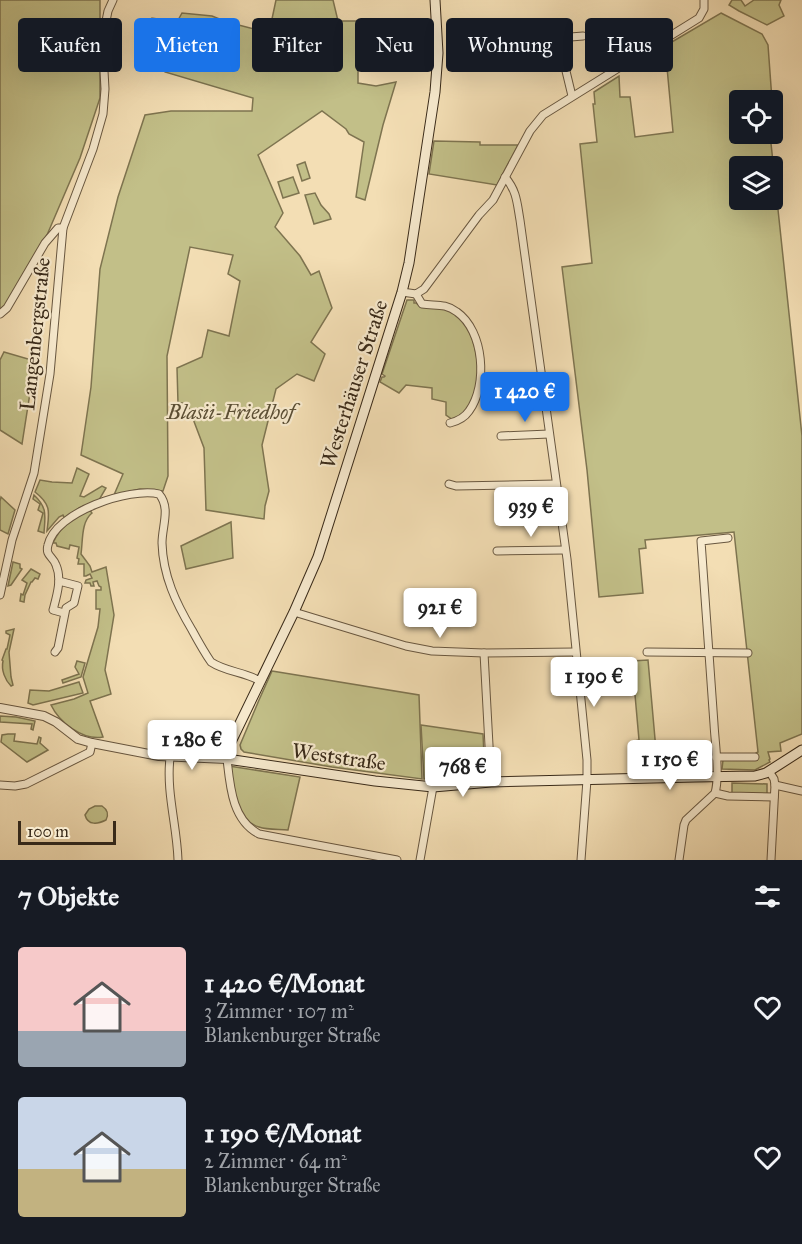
<!DOCTYPE html>
<html lang="de">
<head>
<meta charset="utf-8">
<style>
	:root { --surface:#171b24; --page:#20242c; --text:#f1f3f6; --muted:#9ea1a6; --accent:#1a73e8 }
	body { margin:0; font-family:"IM FELL Great Primer",serif; background:var(--page); color:var(--text); height:100vh; display:flex; flex-direction:column; font-size:22px; white-space:nowrap }
	* { box-sizing:border-box; margin:0 }
	p { font-size:20px; color:var(--muted) }
	.icon { flex:none; width:33px; height:33px; fill:none; stroke:currentColor; stroke-width:2; stroke-linecap:round; stroke-linejoin:round }
	.map { position:relative; height:860px; overflow:hidden }
	.sheet { display:flex; flex-direction:column; background:var(--surface); flex:1 }
	.sheet>* { flex:none }
	.banner { position:absolute; left:18px; top:18px; width:766px; height:54px; display:flex; gap:12px }
	.fabs { position:absolute; left:729px; top:90px; display:grid; gap:12px }
	.fabs a { display:grid; place-items:center; width:54px; height:54px; border-radius:6px; background:var(--surface); box-shadow:0 6px 24px #0002; font-size:30px }
	.scale { position:absolute; left:18px; bottom:15px; width:98px; box-sizing:border-box; padding-left:6px; border:3px solid #392a19; border-top:0; font-size:16px; line-height:21px; white-space:nowrap; color:#392a19; -webkit-text-stroke:4px #f7eace; paint-order:stroke }
	.price { position:absolute; translate:-50% -51px; padding:0 14px; border-radius:6px; background:#fff; color:#222; font-size:20px; line-height:39px; filter:drop-shadow(0 2px 3px #0008) }
	.price::after { content:''; position:absolute; left:50%; top:36px; width:18px; height:14px; margin-left:-9px; background:inherit; clip-path:polygon(0 0,100% 0,50% 100%) }
	.price.on { background:var(--accent); color:#fff }
	ul { padding:0; list-style:none }
	li { display:flex; align-items:center; gap:18px; height:150px; padding:0 18px }
	li span { display:grid; place-items:center; flex:none; width:168px; height:120px; border-radius:6px; color:#555 }
	li>.icon { margin-inline-start:auto }
	span .icon { width:72px; height:72px; fill:#fffc; stroke-width:1 }
	li b { font-size:26px }
	h2 { display:flex; justify-content:space-between; align-items:center; height:72px; padding:0 18px; font-size:26px }
	.tag { padding:0 21px; border-radius:6px; background:var(--surface); box-shadow:0 6px 24px #0002; font-size:21px; line-height:54px }
	.tag.on { background:var(--accent); color:#fff }
	.map>svg:first-child { display:block }
	.green { fill:#c2bf88; stroke:#7e7450; stroke-width:1.5; fill-rule:evenodd }
	.lines { fill:none; stroke-linecap:round; stroke-linejoin:round }
	.minor-casing { stroke:#685740; stroke-width:9 }
	.tertiary-casing { stroke:#685740; stroke-width:10 }
	.secondary-casing { stroke:#392a19; stroke-width:11 }
	.minor { stroke:#f7eace; stroke-width:7 }
	.tertiary { stroke:#f7eace; stroke-width:8 }
	.secondary { stroke:#f7eace; stroke-width:9 }
	.labels { text-anchor:middle; stroke-width:4.5; stroke-linejoin:round; paint-order:stroke }
	.street-label { font-size:21px; fill:#392a19; stroke:#f7eace }
	.park-label { font-size:21px; font-style:italic; fill:#5b4f35; stroke:#f7eace }
</style>
</head>
<body>
<div class="map">
<svg width="802" height="860" viewBox="0 0 802 860">
	<rect width="100%" height="100%" fill="#f3deb4"/>
	<filter id="stains"><feTurbulence type="fractalNoise" baseFrequency=".00333" numOctaves="4"/><feColorMatrix values="0 0 0 0 .2 0 0 0 0 .09 0 0 0 0 .02 0 0 0 .5 -.17"/></filter>
	<radialGradient id="worn" r=".72"><stop offset=".6" stop-color="#630" stop-opacity="0"/><stop offset="1" stop-color="#630" stop-opacity=".3"/></radialGradient>
	<g class="green">
		<path d="M 0,0 L 100,0 L 100,98 L 80,158 L 47,235 L 23,274 L 10,299 L 0,311 Z"/>
		<path d="M 276,0 L 333,0 L 338,21 L 358,21 L 358,83 L 376,86 L 396,82 L 383,125 L 365,200 L 356,197 L 364,142 L 349,134 L 346,129 L 322,111 L 258,155 L 283,213 L 275,227 L 300,256 L 311,275 L 319,271 L 332,308 L 311,342 L 325,354 L 314,381 L 297,374 L 276,389 L 262,445 L 269,491 L 265,506 L 264,519 L 206,510 L 204,448 L 187,403 L 178,403 L 177,368 L 202,357 L 208,330 L 229,336 L 240,281 L 228,274 L 233,255 L 190,247 L 167,356 L 168,476 L 163,491 L 140,489 L 114,495 L 123,474 L 81,455 L 91,387 L 100,269 L 118,197 L 145,115 L 171,111 L 252,111 L 253,98 L 165,72 L 164,61 L 147,56 L 152,18 L 177,22 L 182,13 L 212,16 L 227,22 L 269,33 Z"/>
		<path d="M 732,0 L 741,0 L 745,6 L 754,0 L 781,0 L 779,5 L 784,16 L 767,25 L 739,11 L 729,5 Z"/>
		<path d="M 721,13 L 762,34 L 768,45 L 772,100 L 740,100 L 740,134 L 770,134 L 802,436 L 802,734 L 780,743 L 781,751 L 768,752 L 770,759 L 769,760 L 770,762 L 755,770 L 722,769 L 723,760 L 756,759 L 756,753 L 758,752 L 734,532 L 645,540 L 646,548 L 639,549 L 643,593 L 599,597 L 587,470 L 562,267 L 592,263 L 580,144 L 597,142 L 593,104 L 595,104 L 594,92 L 619,76 L 620,97 L 630,97 L 635,137 L 673,132 L 665,46 ZM 740,166 L 772,166 L 772,200 L 740,200 Z"/>
		<path d="M 434,141 L 480,142 L 480,145 L 518,145 L 497,185 L 429,174 Z"/>
		<path d="M 305,162 L 310,178 L 302,181 L 297,165 Z"/>
		<path d="M 293,177 L 299,193 L 283,198 L 278,182 Z"/>
		<path d="M 315,193 L 321,205 L 329,214 L 331,219 L 314,224 L 305,195 Z"/>
		<path d="M 407,300 L 414,300 L 414,303 L 416,303 C 423,310 429,305 438,307 C 444,308 455,312 459,317 C 482,339 488,406 453,420 L 446,415 L 446,402 L 432,399 L 432,388 L 406,385 L 399,393 L 380,382 L 382,377 L 384,377 L 385,376 L 382,374 Z"/>
		<path d="M 4,352 L 35,361 L 22,444 L 0,430 L 0,360 Z"/>
		<path d="M 77,468 L 89,474 L 80,496 L 84,497 L 102,486 L 106,488 L 99,500 L 79,508 L 65,519 L 63,515 L 59,517 L 47,531 C 49,513 52,505 35,492 L 40,480 L 52,482 L 72,483 Z"/>
		<path d="M 34,495 C 48,508 45,516 44,533 L 38,531 L 43,513 L 38,510 L 40,504 L 33,499 Z"/>
		<path d="M 1,497 L 15,510 L 8,534 L 0,530 L 0,501 Z"/>
		<path d="M 89,509 L 92,513 C 81,522 83,540 81,554 L 90,566 L 92,572 L 106,567 L 114,615 L 105,670 L 111,694 L 90,701 L 103,737 C 83,741 59,722 51,705 L 74,699 L 88,693 L 83,677 L 98,627 L 100,609 L 96,609 L 96,590 L 101,590 L 101,587 L 99,586 L 97,581 L 93,582 L 94,586 L 91,586 L 90,583 L 85,583 L 86,580 L 92,578 L 90,574 L 86,576 L 84,576 L 84,564 L 78,564 L 79,559 L 77,558 L 79,547 L 70,545 L 69,549 L 57,546 L 56,543 L 53,543 C 61,525 73,519 89,509 Z"/>
		<path d="M 231,522 L 233,558 L 186,569 L 181,546 Z"/>
		<path d="M 13,562 L 20,564 L 20,568 L 22,569 L 11,585 L 8,586 Z"/>
		<path d="M 31,569 L 40,574 L 38,579 L 35,578 L 32,582 L 31,582 L 25,595 L 24,602 L 20,601 L 21,594 L 23,595 L 27,583 L 22,580 Z"/>
		<path d="M 14,629 L 9,652 L 11,677 L 13,685 L 11,686 C 5,680 1,670 3,661 L 2,660 L 6,649 L 7,649 L 10,635 L 6,633 L 6,631 Z"/>
		<path d="M 648,660 L 656,750 L 630,752 L 630,742 L 639,740 L 632,661 Z"/>
		<path d="M 77,661 L 85,663 L 81,677 L 63,683 L 62,680 L 79,674 L 75,667 Z"/>
		<path d="M 272,671 L 419,695 L 422,779 L 332,767 L 244,752 L 241,749 L 240,745 L 259,700 Z"/>
		<path d="M 79,682 L 83,693 L 33,705 L 28,703 L 30,690 L 49,691 Z"/>
		<path d="M 0,716 L 16,717 L 35,721 L 33,730 L 31,729 L 32,724 L 0,722 Z"/>
		<path d="M 421,725 L 483,734 L 485,776 L 424,779 Z"/>
		<path d="M 8,734 L 15,734 L 14,741 L 37,744 L 39,737 L 41,738 L 40,743 L 48,750 L 27,762 L 1,742 L 2,735 Z"/>
		<path d="M 229,766 L 300,777 L 288,830 C 279,829 268,830 259,827 C 235,820 232,787 229,766 Z"/>
		<path d="M 732,783 L 767,784 L 767,794 L 732,793 Z"/>
		<path d="M 95,806 L 102,806 C 108,810 109,814 106,820 C 98,824 88,826 85,815 L 89,809 Z"/>
	</g>
	<g class="lines">
		<defs>
			<g id="minor">
				<path d="M 457,36 L 476,42 L 488,35 L 558,38 L 572,96"/>
				<path d="M 558,38 L 583,36"/>
				<path d="M 505,177 C 517,191 517,203 520,220 L 567,559 L 587,760 L 587,780 L 581,860"/>
				<path d="M 402,292 L 416,294 L 424,289 L 479,215 L 493,200 L 530,131 L 543,115 L 699,18 L 704,9 L 704,0"/>
				<path d="M 416,294 L 422,304 C 436,306 445,303 457,312 C 484,331 488,385 469,411 C 465,417 458,421 450,423"/>
				<path d="M 0,314 L 7,308 L 45,243 L 58,228 L 63,228"/>
				<path d="M 501,436 L 549,434"/>
				<path d="M 449,484 L 456,486 L 556,484"/>
				<path d="M 497,551 L 565,550"/>
				<path d="M 0,595 L 12,540 L 34,473 L 50,374 L 63,228 L 93,149 L 103,114 L 105,89 L 103,53 L 105,26 L 108,11 L 113,0"/>
				<path d="M 294,612 L 406,646 L 432,651 L 484,653 L 575,652"/>
				<path d="M 64,613 L 53,610 C 57,595 62,579 56,565 C 53,556 45,556 48,545 C 55,512 130,487 159,494 C 171,508 162,526 162,543 C 163,576 176,603 192,630 C 198,641 204,652 211,662 C 226,672 245,672 260,681"/>
				<path d="M 55,652 L 58,648 L 66,608 L 74,603 L 78,586 L 59,581"/>
				<path d="M 647,652 L 748,653"/>
				<path d="M 484,653 L 491,782"/>
				<path d="M 716,757 L 755,757"/>
				<path d="M 170,758 C 166,792 177,826 178,860"/>
				<path d="M 227,759 C 230,786 232,820 259,834 L 397,860"/>
				<path d="M 769,771 L 774,779 L 775,785 L 771,860"/>
				<path d="M 0,785 L 15,786 L 26,784 L 90,752 L 92,743"/>
				<path d="M 775,785 L 802,791"/>
				<path d="M 715,793 L 728,796 L 774,797"/>
				<path d="M 420,860 L 433,787"/>
				<path d="M 679,860 L 684,825 L 686,820 L 715,793 C 720,776 715,743 714,724 C 710,663 705,602 701,541 L 728,538"/>
			</g>
			<path id="tertiary" d="M 0,708 L 44,716 L 56,722 L 78,739 L 92,743 L 159,756 L 227,759"/>
			<path id="secondary" d="M 435,0 L 438,53 L 435,92 L 409,263 L 402,292 L 318,557 L 294,612 L 229,746 L 227,759 L 375,781 L 433,787 L 491,782 L 695,777 L 755,776 L 766,773 L 802,750"/>
		</defs>
		<use href="#minor" class="minor-casing"/>
		<use href="#tertiary" class="tertiary-casing"/>
		<use href="#secondary" class="secondary-casing"/>
		<use href="#minor" class="minor"/>
		<use href="#tertiary" class="tertiary"/>
		<use href="#secondary" class="secondary"/>
	</g>
	<g class="labels">
		<g class="street-label">
			<text transform="translate(35 334) rotate(-84)" y="7">Langenbergstraße</text>
			<text transform="translate(354 384) rotate(-72)" y="7">Westerhäuser Straße</text>
			<text transform="translate(339 757) rotate(8)" y="7">Weststraße</text>
		</g>
		<g class="park-label">
			<text x="231" y="419">Blasii-Friedhof</text>
		</g>
	</g>
	<rect width="100%" height="100%" filter="url(#stains)"/>
	<rect width="100%" height="100%" fill="url(#worn)"/>
</svg>
<div class="fabs">
<a><svg class="icon" aria-label="locate" viewBox="0 0 24 24"><circle cx="12" cy="12" r="6"/><path d="M12 2v4M12 18v4M2 12h4M18 12h4"/></svg></a>
<a><svg class="icon" aria-label="layers" viewBox="0 0 24 24"><path d="M12 4l9 5-9 5-9-5zM3 14l9 5 9-5"/></svg></a>
</div>
<div class="scale">100 m</div>
<b class="price on" style="left:525px;top:423px">1 420 €</b>
<b class="price" style="left:531px;top:538px">939 €</b>
<b class="price" style="left:440px;top:639px">921 €</b>
<b class="price" style="left:594px;top:708px">1 190 €</b>
<b class="price" style="left:192px;top:771px">1 280 €</b>
<b class="price" style="left:670px;top:791px">1 150 €</b>
<b class="price" style="left:463px;top:798px">768 €</b>
<div class="banner">
<a class="tag">Kaufen</a>
<a class="tag on">Mieten</a>
<a class="tag">Filter</a>
<a class="tag">Neu</a>
<a class="tag">Wohnung</a>
<a class="tag">Haus</a>
</div>
</div>
<section class="sheet">
<h2>7 Objekte<svg class="icon" aria-label="filters" viewBox="0 0 24 24"><path d="M4 7h16M4 17h16"/><circle cx="9" cy="7" r="2"/><circle cx="15" cy="17" r="2"/></svg></h2>
<ul>
<li><span style="background:linear-gradient(#f6c9c9 70%,#9aa5b1 0)"><svg class="icon" aria-label="home" viewBox="0 0 24 24"><path d="M3 11l9-7 9 7M6 9v11h12V9"/></svg></span><div><b>1 420 €/Monat</b><p>3 Zimmer · 107 m²</p><p>Blankenburger Straße</p></div><svg class="icon" aria-label="heart" viewBox="0 0 24 24"><path d="M12 20l-8-8c-3-5 5-10 8-4 3-6 11-1 8 4z"/></svg></li>
<li><span style="background:linear-gradient(#c9d6e8 60%,#c2b280 0)"><svg class="icon" aria-label="home" viewBox="0 0 24 24"><path d="M3 11l9-7 9 7M6 9v11h12V9"/></svg></span><div><b>1 190 €/Monat</b><p>2 Zimmer · 64 m²</p><p>Blankenburger Straße</p></div><svg class="icon" aria-label="heart" viewBox="0 0 24 24"><path d="M12 20l-8-8c-3-5 5-10 8-4 3-6 11-1 8 4z"/></svg></li>
</ul>
</section>
</body>
</html>
